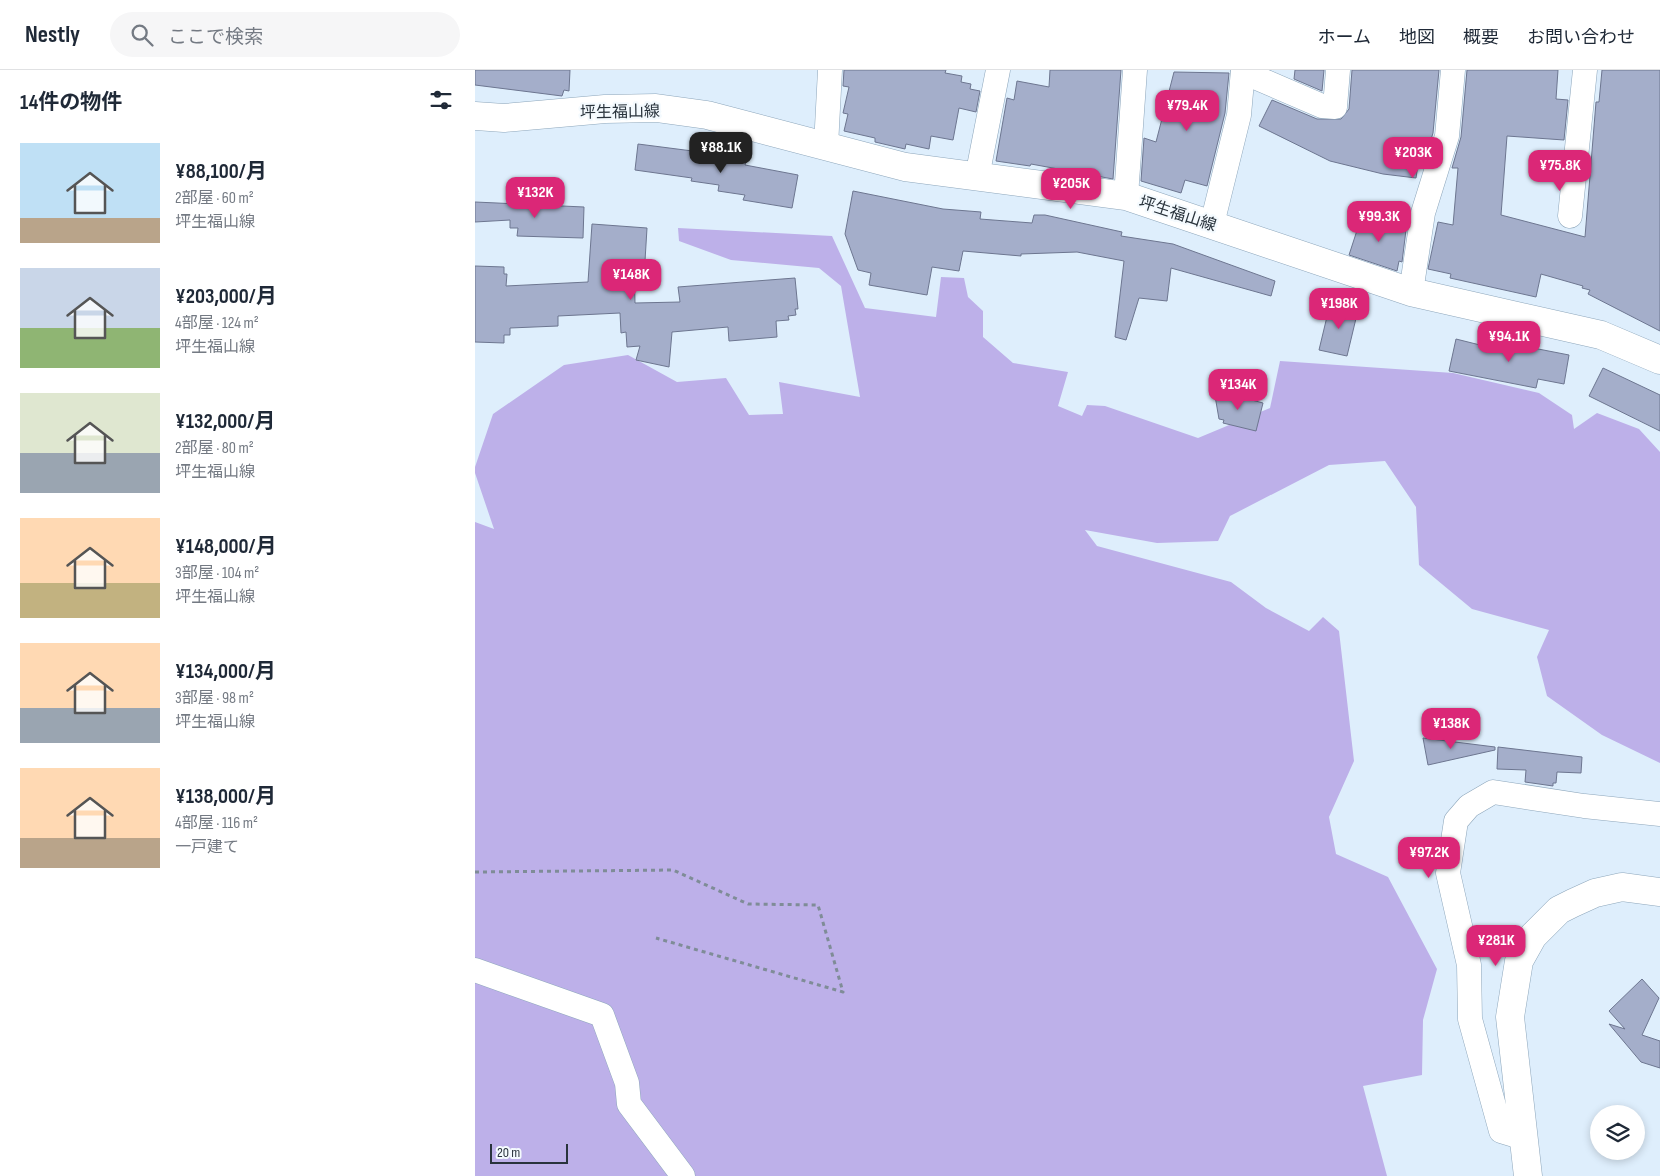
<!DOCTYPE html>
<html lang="ja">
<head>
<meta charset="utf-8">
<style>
	:root { --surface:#fff; --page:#f6f6f7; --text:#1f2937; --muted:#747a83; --line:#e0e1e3; --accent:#db2777 }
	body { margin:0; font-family:"Sofia Sans Condensed","Noto Sans JP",sans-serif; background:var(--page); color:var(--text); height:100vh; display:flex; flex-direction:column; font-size:19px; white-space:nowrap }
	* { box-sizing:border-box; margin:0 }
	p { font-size:16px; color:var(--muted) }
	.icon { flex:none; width:28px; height:28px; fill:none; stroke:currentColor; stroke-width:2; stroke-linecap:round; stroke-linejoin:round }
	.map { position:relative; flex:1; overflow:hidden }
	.details { display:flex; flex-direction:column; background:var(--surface); width:475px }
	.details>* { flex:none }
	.controls { position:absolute; left:1115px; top:1035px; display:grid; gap:10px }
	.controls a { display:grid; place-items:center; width:55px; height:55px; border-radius:50%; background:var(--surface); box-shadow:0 2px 8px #0003; font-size:25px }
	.scale { position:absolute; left:15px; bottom:12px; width:78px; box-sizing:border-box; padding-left:5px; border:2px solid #29333c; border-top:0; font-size:14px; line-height:18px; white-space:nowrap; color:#29333c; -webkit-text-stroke:4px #f4fafe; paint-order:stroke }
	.price { position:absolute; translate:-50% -42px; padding:0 11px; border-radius:10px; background:var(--accent); color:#fff; font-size:16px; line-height:32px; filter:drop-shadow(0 1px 2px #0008) }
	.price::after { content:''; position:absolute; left:50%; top:30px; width:15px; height:11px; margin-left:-8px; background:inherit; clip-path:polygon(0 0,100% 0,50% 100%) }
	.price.on { background:#222; color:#fff }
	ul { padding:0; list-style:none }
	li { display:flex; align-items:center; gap:15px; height:125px; padding:0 20px }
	li span { display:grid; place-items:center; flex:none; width:140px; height:100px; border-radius:0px; color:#555 }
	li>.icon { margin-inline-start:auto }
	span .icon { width:60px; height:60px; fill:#fffc; stroke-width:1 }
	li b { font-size:21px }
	h2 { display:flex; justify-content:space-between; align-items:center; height:60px; padding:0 20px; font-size:21px }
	header { display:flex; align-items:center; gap:30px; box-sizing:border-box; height:70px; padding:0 25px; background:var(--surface); border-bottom:1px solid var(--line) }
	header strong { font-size:24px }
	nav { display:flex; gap:28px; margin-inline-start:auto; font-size:18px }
	.search { width:350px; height:45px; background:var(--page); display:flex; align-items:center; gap:12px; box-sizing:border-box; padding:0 18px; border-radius:28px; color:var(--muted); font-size:19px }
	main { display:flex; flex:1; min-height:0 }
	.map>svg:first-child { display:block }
	.green { fill:#bdb0e9 }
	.building { fill:#a4aeca; stroke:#6d7690 }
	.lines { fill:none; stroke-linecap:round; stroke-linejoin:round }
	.street-casing { stroke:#8da6bb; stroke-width:25 }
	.secondary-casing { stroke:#8da6bb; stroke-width:29 }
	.path { stroke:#7f8c97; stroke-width:3; stroke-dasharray:4 4; stroke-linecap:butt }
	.street { stroke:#fff; stroke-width:24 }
	.secondary { stroke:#fff; stroke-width:28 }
	.labels { text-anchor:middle; stroke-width:4.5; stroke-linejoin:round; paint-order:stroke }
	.street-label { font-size:16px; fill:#29333c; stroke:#f4fafe }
</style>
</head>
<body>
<header>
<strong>Nestly</strong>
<div class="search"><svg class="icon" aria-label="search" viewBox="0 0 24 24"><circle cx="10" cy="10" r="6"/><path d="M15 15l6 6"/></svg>ここで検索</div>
<nav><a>ホーム</a><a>地図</a><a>概要</a><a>お問い合わせ</a></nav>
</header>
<main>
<section class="details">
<h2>14件の物件<svg class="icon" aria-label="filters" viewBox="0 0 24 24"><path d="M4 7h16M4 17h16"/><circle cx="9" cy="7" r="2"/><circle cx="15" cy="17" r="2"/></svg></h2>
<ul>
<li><span style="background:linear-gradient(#bfe0f5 75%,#b9a48a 0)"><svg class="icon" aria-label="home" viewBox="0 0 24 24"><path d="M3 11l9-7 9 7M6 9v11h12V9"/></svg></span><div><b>¥88,100/月</b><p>2部屋 · 60 m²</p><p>坪生福山線</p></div></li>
<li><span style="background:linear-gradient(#c9d6e8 60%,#8fb573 0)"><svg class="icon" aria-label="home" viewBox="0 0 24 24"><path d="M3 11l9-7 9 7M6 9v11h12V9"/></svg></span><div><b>¥203,000/月</b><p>4部屋 · 124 m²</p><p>坪生福山線</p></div></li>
<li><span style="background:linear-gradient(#dfe7d0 60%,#9aa5b1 0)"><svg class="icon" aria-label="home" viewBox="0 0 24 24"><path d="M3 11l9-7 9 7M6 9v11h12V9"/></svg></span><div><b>¥132,000/月</b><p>2部屋 · 80 m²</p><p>坪生福山線</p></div></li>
<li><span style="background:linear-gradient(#ffd9b3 65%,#c2b280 0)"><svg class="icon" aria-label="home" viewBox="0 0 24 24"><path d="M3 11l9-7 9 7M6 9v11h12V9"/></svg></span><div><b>¥148,000/月</b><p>3部屋 · 104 m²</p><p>坪生福山線</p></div></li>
<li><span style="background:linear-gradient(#ffd9b3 65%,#9aa5b1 0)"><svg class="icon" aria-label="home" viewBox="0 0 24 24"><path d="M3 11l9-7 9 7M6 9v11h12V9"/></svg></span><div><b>¥134,000/月</b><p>3部屋 · 98 m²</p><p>坪生福山線</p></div></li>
<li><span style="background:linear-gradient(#ffd9b3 70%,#b9a48a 0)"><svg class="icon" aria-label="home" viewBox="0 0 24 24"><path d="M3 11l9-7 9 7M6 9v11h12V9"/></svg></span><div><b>¥138,000/月</b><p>4部屋 · 116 m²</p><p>一戸建て</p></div></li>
</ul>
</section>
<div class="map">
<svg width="1185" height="1106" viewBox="0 0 1185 1106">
	<rect width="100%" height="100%" fill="#deeefc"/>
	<path class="green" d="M 203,158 L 357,166 L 390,238 L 461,247 L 466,207 L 489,208 L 493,227 L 508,241 L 508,267 L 538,293 L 593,302 L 583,336 L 607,346 L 612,335 L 630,336 L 723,368 L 795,338 L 805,291 L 978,303 L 1064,323 L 1097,345 L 1099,359 L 1122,343 L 1164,359 L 1185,382 L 1185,693 L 1127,665 L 1072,626 L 1062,587 L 1074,560 L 997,539 L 944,495 L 941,437 L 910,391 L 854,395 L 755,446 L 743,471 L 682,473 L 610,460 L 622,476 L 756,512 L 791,538 L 834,561 L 848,547 L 864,561 L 879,691 L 854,747 L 861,784 L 913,807 L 962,899 L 948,950 L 947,1005 L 888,1016 L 912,1106 L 0,1106 L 0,452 L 19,459 L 0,403 L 0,397 L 18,344 L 89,295 L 153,285 L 202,312 L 251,308 L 274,345 L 308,344 L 304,312 L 385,327 L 366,216 L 344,198 L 256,190 L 204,171 Z"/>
	<g class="building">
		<path d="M 0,0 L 95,0 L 94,21 L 89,20 L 87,26 L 0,15 Z"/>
		<path d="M 369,0 L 471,0 L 470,3 L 487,6 L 486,12 L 496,14 L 495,19 L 505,21 L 501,42 L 484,38 L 478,70 L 456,66 L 454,79 L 431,74 L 430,79 L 400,72 L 400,68 L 369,61 L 373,44 L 368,43 L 374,17 L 368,16 Z"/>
		<path d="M 575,0 L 646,0 L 638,109 L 556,94 L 555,96 L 521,91 L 532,28 L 539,30 L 542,11 L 574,17 Z"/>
		<path d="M 820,0 L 849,0 L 847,21 L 819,9 Z"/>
		<path d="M 877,0 L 964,0 L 958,63 L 948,96 L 943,95 L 941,108 L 908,104 L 855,91 L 784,56 L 797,30 L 842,49 L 866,49 L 874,39 Z"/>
		<path d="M 992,0 L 1083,0 L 1081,29 L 1093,30 L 1089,70 L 1032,66 L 1026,145 L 1110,167 L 1121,32 L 1124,32 L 1127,0 L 1185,0 L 1185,261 L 1113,224 L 1115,220 L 1107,218 L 1108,216 L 1066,204 L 1061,227 L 975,208 L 976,204 L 953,199 L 963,152 L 978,155 L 983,98 L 977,98 L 986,67 Z"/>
		<path d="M 699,2 L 754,3 L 750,43 L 732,116 L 710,110 L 706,123 L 666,111 L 669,68 L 681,72 Z"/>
		<path d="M 163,74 L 272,88 L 270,95 L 323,105 L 317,138 L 268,130 L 270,125 L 243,121 L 244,115 L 216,111 L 217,108 L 160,100 Z"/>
		<path d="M 378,121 L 468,139 L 506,142 L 505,149 L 557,153 L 559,145 L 570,145 L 647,162 L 646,166 L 698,174 L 800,211 L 796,226 L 696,198 L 692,231 L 664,228 L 651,270 L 640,267 L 649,191 L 602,182 L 546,184 L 546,186 L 488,181 L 484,201 L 457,197 L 452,225 L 394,215 L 396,203 L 383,200 L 370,164 Z"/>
		<path d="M 0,132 L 109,137 L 108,168 L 42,166 L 43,158 L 35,158 L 35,150 L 0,152 Z"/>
		<path d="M 887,145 L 931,160 L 927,192 L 924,191 L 922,201 L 874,185 Z"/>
		<path d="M 117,154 L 172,158 L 170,191 L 159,190 L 160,233 L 205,232 L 203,217 L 320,208 L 323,239 L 320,239 L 321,245 L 313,246 L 314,250 L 301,251 L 302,267 L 254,271 L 253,257 L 197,262 L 194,297 L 161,290 L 165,276 L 152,277 L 151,262 L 146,263 L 145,243 L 83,246 L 83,256 L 35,258 L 35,265 L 29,265 L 29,273 L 0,272 L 0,196 L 29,197 L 29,204 L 32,204 L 31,216 L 113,212 Z"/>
		<path d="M 855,234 L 883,240 L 872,286 L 844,280 Z"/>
		<path d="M 1007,268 L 1094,285 L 1089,314 L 1063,309 L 1061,318 L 974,301 L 981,269 L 1005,275 Z"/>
		<path d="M 1128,298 L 1185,325 L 1185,361 L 1114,326 Z"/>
		<path d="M 739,320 L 788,333 L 781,361 L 748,353 L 749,350 L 744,349 Z"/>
		<path d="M 948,668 L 1020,677 L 1020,680 L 953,695 Z"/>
		<path d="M 1023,677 L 1107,687 L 1106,703 L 1082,702 L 1081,713 L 1078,713 L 1078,716 L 1050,712 L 1051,700 L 1022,699 Z"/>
		<path d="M 1167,909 L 1184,928 L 1167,965 L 1185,971 L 1185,998 L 1166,992 L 1134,954 L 1150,959 L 1134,941 Z"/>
	</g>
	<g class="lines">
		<defs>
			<g id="street">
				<path d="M 768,2 L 847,36 L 860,37 L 863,0"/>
				<path d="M 351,76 L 355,0"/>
				<path d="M 502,107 L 523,0"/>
				<path d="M 651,126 L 660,0"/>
				<path d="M 1095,146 L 1110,0"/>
				<path d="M 737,154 L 764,45 L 768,0"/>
				<path d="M 936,222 L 948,143 L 972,66 L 978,0"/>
				<path d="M 0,900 L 127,945 L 152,1013 L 154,1034 L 208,1106"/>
				<path d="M 1049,1068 L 1026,1061 L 995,949 L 994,895 L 973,803 L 981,751 L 994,736 L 1018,722 L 1109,736 L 1185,744"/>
			</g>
			<g id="secondary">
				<path d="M 0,46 L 29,48 L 130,39 L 181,38 L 232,45 L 430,97 L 651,126 L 936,222 L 1126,265 L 1185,290"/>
				<path d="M 1053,1106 L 1035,947 L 1044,891 L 1058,866 L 1084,840 L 1098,833 L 1120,823 L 1147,817 L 1185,822"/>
			</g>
		</defs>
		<use href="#street" class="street-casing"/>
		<use href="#secondary" class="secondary-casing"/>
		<path class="path" d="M 0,802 L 198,800 L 273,834 L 343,835 L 368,922 L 181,868"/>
		<use href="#street" class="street"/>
		<use href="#secondary" class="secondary"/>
	</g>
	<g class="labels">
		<g class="street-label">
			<text transform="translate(145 41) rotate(-1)" y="6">坪生福山線</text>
			<text transform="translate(703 143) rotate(18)" y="6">坪生福山線</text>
		</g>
	</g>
</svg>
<div class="controls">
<a><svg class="icon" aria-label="layers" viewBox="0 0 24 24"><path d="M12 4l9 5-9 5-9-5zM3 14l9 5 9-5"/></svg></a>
</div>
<div class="scale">20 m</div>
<b class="price" style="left:712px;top:62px">¥79.4K</b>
<b class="price on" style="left:246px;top:104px">¥88.1K</b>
<b class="price" style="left:938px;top:109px">¥203K</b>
<b class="price" style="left:1085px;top:122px">¥75.8K</b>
<b class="price" style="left:596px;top:140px">¥205K</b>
<b class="price" style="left:60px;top:149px">¥132K</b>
<b class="price" style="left:904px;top:173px">¥99.3K</b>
<b class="price" style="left:156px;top:231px">¥148K</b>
<b class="price" style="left:864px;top:260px">¥198K</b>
<b class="price" style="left:1034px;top:293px">¥94.1K</b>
<b class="price" style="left:763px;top:341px">¥134K</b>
<b class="price" style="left:976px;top:680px">¥138K</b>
<b class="price" style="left:954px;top:809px">¥97.2K</b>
<b class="price" style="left:1021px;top:897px">¥281K</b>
</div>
</main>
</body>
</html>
